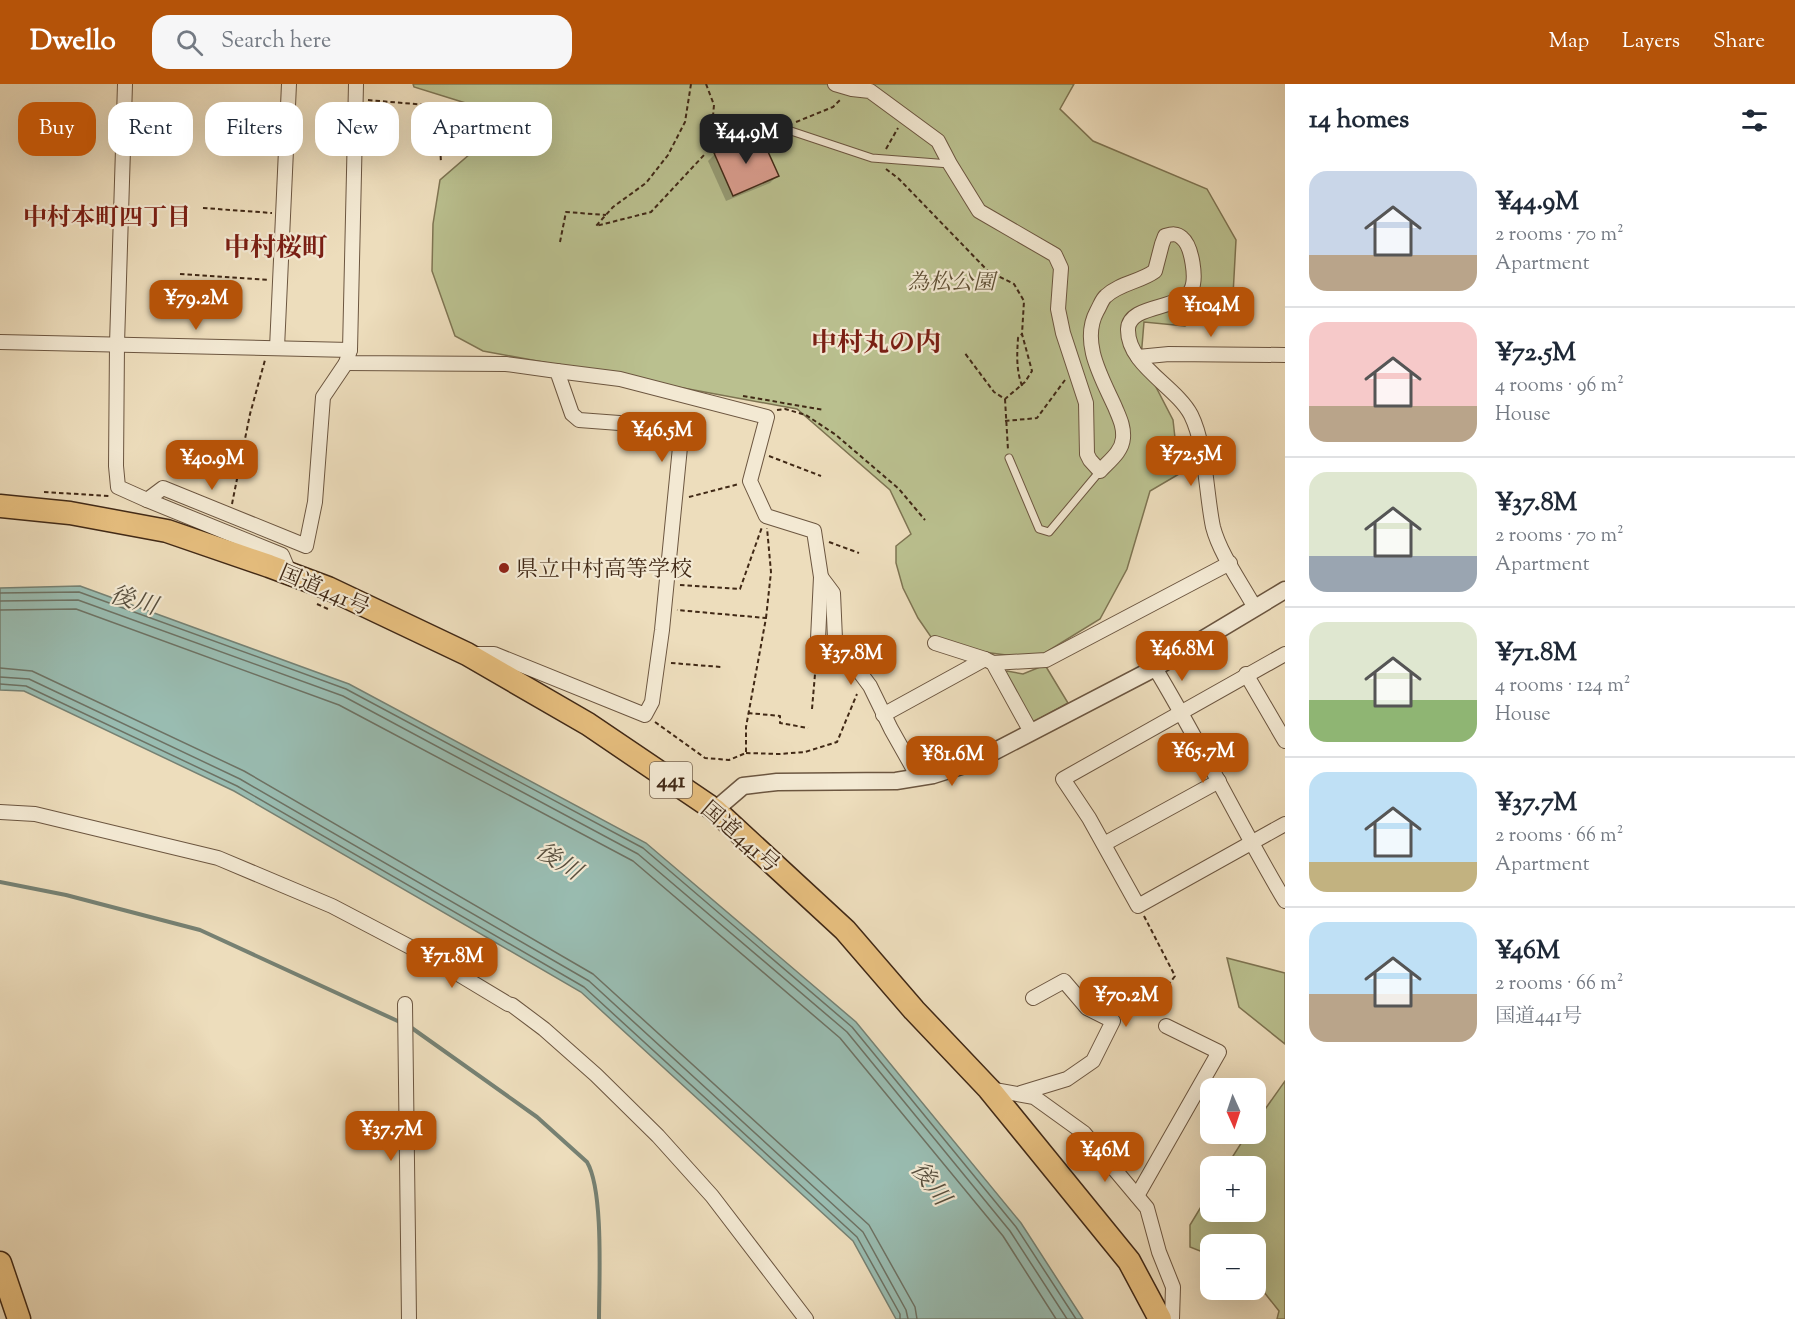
<!DOCTYPE html>
<html lang="en">
<head>
<meta charset="utf-8">
<style>
	:root { --surface:#fff; --page:#f6f6f7; --text:#1f2937; --muted:#747a83; --line:#e0e1e3; --accent:#b45309 }
	body { margin:0; font-family:"Sorts Mill Goudy","Noto Serif JP",serif; background:var(--page); color:var(--text); height:100vh; display:flex; flex-direction:column; font-size:22px; white-space:nowrap }
	* { box-sizing:border-box; margin:0 }
	p { font-size:20px; color:var(--muted) }
	.icon { flex:none; width:33px; height:33px; fill:none; stroke:currentColor; stroke-width:2; stroke-linecap:round; stroke-linejoin:round }
	.map { position:relative; flex:1; overflow:hidden }
	.details { display:flex; flex-direction:column; background:var(--surface); width:510px }
	.details>* { flex:none }
	.hud { position:absolute; left:18px; top:18px; width:570px; height:54px; display:flex; gap:12px }
	.needle { width:39px; rotate:177deg }
	.tools { position:absolute; left:1200px; top:994px; display:grid; gap:12px }
	.tools a { display:grid; place-items:center; width:66px; height:66px; border-radius:12px; background:var(--surface); box-shadow:0 6px 24px #0002; font-size:30px }
	.price { position:absolute; translate:-50% -51px; padding:0 14px; border-radius:12px; background:var(--accent); color:#fff; font-size:20px; line-height:39px; filter:drop-shadow(0 2px 3px #0008) }
	.price::after { content:''; position:absolute; left:50%; top:36px; width:18px; height:14px; margin-left:-9px; background:inherit; clip-path:polygon(0 0,100% 0,50% 100%) }
	.price.active { background:#222; color:#fff }
	ul { padding:0; list-style:none }
	li { display:flex; align-items:center; gap:18px; height:150px; padding:0 24px }
	li+li { border-top:2px solid var(--line) }
	li span { display:grid; place-items:center; flex:none; width:168px; height:120px; border-radius:18px; color:#555 }
	li>.icon { margin-inline-start:auto }
	span .icon { width:72px; height:72px; fill:#fffc; stroke-width:1 }
	li b { font-size:26px }
	h2 { display:flex; justify-content:space-between; align-items:center; height:72px; padding:0 24px; font-size:26px }
	.tag { padding:0 21px; border-radius:18px; background:var(--surface); box-shadow:0 6px 24px #0002; font-size:21px; line-height:54px }
	.tag.active { background:var(--accent); color:#fff }
	header { display:flex; align-items:center; gap:36px; box-sizing:border-box; height:84px; padding:0 30px; background:var(--accent); color:#fff }
	header strong { font-size:28px }
	nav { display:flex; gap:33px; margin-inline-start:auto; font-size:21px }
	.search { width:420px; height:54px; background:var(--page); display:flex; align-items:center; gap:15px; box-sizing:border-box; padding:0 21px; border-radius:18px; color:var(--muted); font-size:22px }
	main { display:flex; flex:1; min-height:0 }
	.map>svg:first-child { display:block }
	.green { fill:#bac08f; stroke:#7e7452; stroke-width:1.5 }
	.water { fill:#99bcb1; stroke:#768173; stroke-width:1.5 }
	.shadow { fill:#0003 }
	.lines { fill:none; stroke-linecap:round; stroke-linejoin:round }
	.shore { stroke:#6d7264; stroke-width:1.5 }
	.stream { stroke:#768173; stroke-width:4 }
	.building { fill:#d99c8d; stroke:#412916; stroke-width:1.5 }
	.service-casing { stroke:#6c5640; stroke-width:9 }
	.minor-casing { stroke:#6c5640; stroke-width:16 }
	.tertiary-casing { stroke:#6c5640; stroke-width:19 }
	.trunk-casing { stroke:#412916; stroke-width:25 }
	.path { stroke:#412916; stroke-width:2; stroke-dasharray:4.5 3; stroke-linecap:butt }
	.service { stroke:#f3e9d3; stroke-width:7 }
	.minor { stroke:#f3e9d3; stroke-width:14 }
	.tertiary { stroke:#f3e9d3; stroke-width:16 }
	.trunk { stroke:#e6be7e; stroke-width:22 }
	.poi-dot { fill:#8f2418; stroke:#f3e9d3; stroke-width:2 }
	.labels { text-anchor:middle; stroke-width:4.5; stroke-linejoin:round; paint-order:stroke }
	.shield { fill:#f3e9d3; stroke:#76634f; stroke-width:1.5 }
	.shield-label { font-size:21px; font-weight:bold; fill:#412916 }
	.park-label { font-size:22px; font-style:italic; fill:#5f4f34; stroke:#f3e9d3 }
	.poi-label { font-size:22px; fill:#412916; stroke:#f3e9d3; text-anchor:start }
	.street-label { font-size:22px; fill:#412916; stroke:#f3e9d3 }
	.neighbourhood-label { font-size:24px; font-weight:bold; fill:#7a1f14; stroke:#f3e9d3 }
	.water-label { font-size:24px; font-style:italic; fill:#574e3d; stroke:#f3e9d3 }
	.quarter-label { font-size:26px; font-weight:bold; fill:#7a1f14; stroke:#f3e9d3 }
</style>
</head>
<body>
<header>
<strong>Dwello</strong>
<div class="search"><svg class="icon" aria-label="search" viewBox="0 0 24 24"><circle cx="10" cy="10" r="6"/><path d="M15 15l6 6"/></svg>Search here</div>
<nav><a>Map</a><a>Layers</a><a>Share</a></nav>
</header>
<main>
<div class="map">
<svg width="1285" height="1235" viewBox="0 0 1285 1235">
	<rect width="100%" height="100%" fill="#edddbc"/>
	<filter id="stains"><feTurbulence type="fractalNoise" baseFrequency=".00333" numOctaves="4"/><feColorMatrix values="0 0 0 0 .2 0 0 0 0 .09 0 0 0 0 .02 0 0 0 .5 -.17"/></filter>
	<radialGradient id="worn" r=".72"><stop offset=".6" stop-color="#630" stop-opacity="0"/><stop offset="1" stop-color="#630" stop-opacity=".3"/></radialGradient>
	<g class="green">
		<path d="M 413,0 L 1074,0 L 1060,25 L 1093,57 L 1207,105 L 1236,156 L 1233,211 L 1185,242 L 1144,238 L 1141,274 L 1173,336 L 1179,390 L 1150,407 L 1127,485 L 1100,535 L 1043,570 L 1022,573 L 983,568 L 942,559 L 931,553 L 918,534 L 903,504 L 896,479 L 896,462 L 911,450 L 890,406 L 797,325 L 483,267 L 455,252 L 432,187 L 433,140 L 440,96 L 500,44 L 472,21 L 414,3 Z"/>
		<path d="M 1045,581 L 1068,619 L 1032,639 L 1004,590 L 1007,587 L 1023,590 Z"/>
		<path d="M 1227,874 L 1285,889 L 1285,960 L 1239,923 Z"/>
		<path d="M 1285,997 L 1285,1235 L 1277,1235 L 1279,1227 L 1256,1198 L 1256,1161 L 1210,1161 L 1210,1171 L 1190,1163 L 1190,1141 L 1210,1108 L 1210,1128 L 1256,1128 L 1256,1083 L 1226,1083 L 1247,1050 L 1256,1050 L 1256,1038 Z"/>
	</g>
	<path class="water" d="M 80,502 L 349,600 L 646,759 L 856,938 L 1021,1139 L 1083,1235 L 896,1235 L 853,1157 L 581,908 L 234,707 L 24,607 L 0,606 L 0,504 Z"/>
	<path class="shadow" d="M 759,52 L 777,92 L 770,99 L 726,117 L 708,77 L 715,70 Z"/>
	<g class="lines">
		<g class="shore">
			<path d="M 0,509 L 79,508 L 346,605 L 643,764 L 852,943 L 1016,1143 L 1076,1235"/>
			<path d="M 0,517 L 78,516 L 343,612 L 638,770 L 847,948 L 1010,1147 L 1067,1235"/>
			<path d="M 0,526 L 76,525 L 339,621 L 633,777 L 840,954 L 1003,1152 L 1056,1235"/>
			<path d="M 0,584 L 32,587 L 244,687 L 593,890 L 869,1141 L 915,1223 L 917,1235"/>
			<path d="M 0,593 L 29,595 L 240,695 L 589,897 L 863,1148 L 906,1226 L 908,1235"/>
			<path d="M 0,600 L 26,602 L 237,702 L 584,903 L 857,1153 L 900,1230 L 900,1235"/>
		</g>
		<g class="stream">
			<path d="M 0,798 L 66,811 L 200,846 L 402,939"/>
			<path d="M 409,942 L 537,1033 L 587,1078 C 604,1107 599,1198 599,1235"/>
		</g>
	</g>
	<path class="building" d="M 760,50 L 779,92 L 733,112 L 714,69 Z"/>
	<g class="lines">
		<defs>
			<g id="service">
				<path d="M 711,64 L 762,43 L 782,44 L 872,74 L 950,80"/>
				<path d="M 1009,374 L 1039,445 L 1049,448 L 1100,387"/>
			</g>
			<g id="minor">
				<path d="M 125,0 L 117,260 L 116,382 L 118,403 L 147,416"/>
				<path d="M 356,0 L 350,266 L 346,279 L 506,280 L 557,287 L 572,330 L 579,336 L 673,343 L 681,353 L 662,546 L 652,618 L 645,631 L 494,570 L 472,570"/>
				<path d="M 835,0 L 852,5 L 870,7 L 938,57 L 950,80 L 979,127 L 1055,171 L 1061,184 L 1058,225 L 1063,249 L 1086,319 L 1087,370 L 1090,376 L 1100,387 C 1109,377 1122,368 1123,354 C 1124,342 1119,333 1115,323 C 1102,294 1080,258 1097,227 C 1100,222 1102,215 1106,212 C 1120,199 1140,198 1155,187 L 1162,160 L 1165,152 C 1172,150 1177,149 1182,154 C 1192,162 1197,195 1191,206 C 1180,226 1129,220 1128,245 C 1127,281 1176,302 1191,331 C 1206,361 1206,410 1213,443 C 1220,470 1242,500 1255,524"/>
				<path d="M 0,258 L 350,266"/>
				<path d="M 277,264 L 289,0"/>
				<path d="M 1138,273 L 1169,270 L 1285,271"/>
				<path d="M 557,287 L 620,295 L 767,333 L 750,397 L 766,432 L 814,447 L 821,493 L 818,555"/>
				<path d="M 290,490 L 282,471 L 147,416 L 163,404 L 306,462 L 315,418 L 323,313 L 346,279"/>
				<path d="M 821,493 L 833,509 L 835,555 L 870,602 L 891,645 L 918,693"/>
				<path d="M 935,559 L 985,575 L 993,579 L 1031,648"/>
				<path d="M 1285,570 L 1063,695 L 1089,734 L 1138,822 L 1285,740"/>
				<path d="M 993,579 L 1046,576 L 1230,479"/>
				<path d="M 1155,584 C 1201,660 1239,740 1285,817"/>
				<path d="M 1246,590 L 1285,657"/>
				<path d="M 883,631 L 985,575"/>
				<path d="M 0,728 L 35,730 L 218,774 L 332,822 L 435,876 L 508,920 L 512,921 L 544,945 L 596,991 L 658,1052 L 712,1112 L 806,1235"/>
				<path d="M 1104,760 L 1219,697"/>
				<path d="M 405,920 L 409,1235"/>
				<path d="M 989,1005 L 1034,1013 L 1084,1049 L 1147,1124 L 1159,1168 L 1173,1203 L 1172,1235"/>
				<path d="M 1021,1009 L 1067,995 L 1093,977 L 1113,937 L 1087,924 L 1064,897 L 1033,914"/>
				<path d="M 1137,1112 L 1219,968 L 1166,942"/>
			</g>
			<path id="tertiary" d="M 715,726 L 743,702 L 777,698 L 896,697 L 933,691 L 974,678 L 1155,584 L 1285,506"/>
			<g id="trunk">
				<path d="M 0,422 L 70,429 L 167,447 L 269,482 L 328,504 L 467,570 L 588,640 L 715,726 L 845,846 L 914,926 L 989,1005 L 1129,1177 L 1160,1235"/>
				<path d="M 0,1179 L 19,1235"/>
			</g>
		</defs>
		<use href="#service" class="service-casing"/>
		<use href="#minor" class="minor-casing"/>
		<use href="#tertiary" class="tertiary-casing"/>
		<use href="#trunk" class="trunk-casing"/>
		<g class="path">
			<path d="M 691,0 L 685,38 L 668,71 L 646,99 L 613,123 L 596,142 L 651,128 L 704,71"/>
			<path d="M 706,0 L 714,21 L 711,53"/>
			<path d="M 368,16 L 438,22 L 441,79"/>
			<path d="M 796,38 L 833,23 L 841,15"/>
			<path d="M 886,65 L 898,44"/>
			<path d="M 886,85 L 899,95 L 988,187 L 1014,200 L 1024,217 L 1022,250 L 1032,287 L 1025,298 L 1005,315 L 994,308 L 964,268"/>
			<path d="M 203,124 L 272,129"/>
			<path d="M 560,158 L 566,128 L 606,131"/>
			<path d="M 180,190 L 269,196"/>
			<path d="M 1022,302 C 1016,285 1017,271 1018,254 L 1022,250"/>
			<path d="M 743,312 L 824,326"/>
			<path d="M 1005,315 L 1008,366"/>
			<path d="M 777,326 L 785,325 L 806,331 L 836,351 L 899,405 L 925,436"/>
			<path d="M 1005,337 L 1037,334 L 1065,296"/>
			<path d="M 769,372 L 821,392"/>
			<path d="M 44,408 L 110,412"/>
			<path d="M 689,413 L 739,400"/>
			<path d="M 232,420 L 250,330 L 265,276"/>
			<path d="M 829,458 L 859,469"/>
			<path d="M 680,501 L 740,505 L 762,443"/>
			<path d="M 317,520 L 328,525"/>
			<path d="M 766,534 L 771,488 L 767,444"/>
			<path d="M 671,579 L 721,583"/>
			<path d="M 812,625 L 817,567"/>
			<path d="M 748,629 L 780,632 L 780,639 L 808,644"/>
			<path d="M 655,638 L 705,674 L 729,676 L 746,669 L 746,643 L 766,534 L 677,526"/>
			<path d="M 746,669 L 779,670 L 805,668 L 837,658 L 857,610"/>
			<path d="M 1144,832 L 1175,892 L 1156,917 L 1157,932"/>
		</g>
		<use href="#service" class="service"/>
		<use href="#minor" class="minor"/>
		<use href="#tertiary" class="tertiary"/>
		<use href="#trunk" class="trunk"/>
	</g>
	<circle class="poi-dot" cx="504" cy="484" r="6"/>
	<g class="labels">
		<rect class="shield" x="650" y="678" width="42" height="36" rx="4.5"/>
		<g class="shield-label">
			<text x="671" y="703">441</text>
		</g>
		<g class="park-label">
			<text x="951" y="205">為松公園</text>
		</g>
		<g class="poi-label">
			<text x="516" y="492">県立中村高等学校</text>
		</g>
		<g class="street-label">
			<text transform="translate(325 505) rotate(23)" y="8">国道441号</text>
			<text transform="translate(741 752) rotate(41)" y="8">国道441号</text>
		</g>
		<g class="neighbourhood-label">
			<text x="107" y="141">中村本町四丁目</text>
		</g>
		<g class="water-label">
			<text transform="translate(134 516) rotate(16)" y="8">後川</text>
			<text transform="translate(559 777) rotate(32)" y="8">後川</text>
			<text transform="translate(931 1099) rotate(53)" y="8">後川</text>
		</g>
		<g class="quarter-label">
			<text x="276" y="172">中村桜町</text>
			<text x="876" y="267">中村丸の内</text>
		</g>
	</g>
	<rect width="100%" height="100%" filter="url(#stains)"/>
	<rect width="100%" height="100%" fill="url(#worn)"/>
</svg>
<div class="tools">
<a><svg class="needle" viewBox="-14 -14 28 28"><path d="M0-13l5 13h-10z" fill="#e53935"/><path d="M0 13l5-13h-10z" fill="#747a83"/></svg></a>
<a>+</a>
<a>−</a>
</div>
<b class="price active" style="left:746px;top:81px">¥44.9M</b>
<b class="price" style="left:196px;top:247px">¥79.2M</b>
<b class="price" style="left:1211px;top:254px">¥104M</b>
<b class="price" style="left:662px;top:379px">¥46.5M</b>
<b class="price" style="left:1191px;top:403px">¥72.5M</b>
<b class="price" style="left:212px;top:407px">¥40.9M</b>
<b class="price" style="left:1182px;top:598px">¥46.8M</b>
<b class="price" style="left:851px;top:602px">¥37.8M</b>
<b class="price" style="left:1203px;top:700px">¥65.7M</b>
<b class="price" style="left:952px;top:703px">¥81.6M</b>
<b class="price" style="left:452px;top:905px">¥71.8M</b>
<b class="price" style="left:1126px;top:944px">¥70.2M</b>
<b class="price" style="left:391px;top:1078px">¥37.7M</b>
<b class="price" style="left:1105px;top:1099px">¥46M</b>
<div class="hud">
<a class="tag active">Buy</a>
<a class="tag">Rent</a>
<a class="tag">Filters</a>
<a class="tag">New</a>
<a class="tag">Apartment</a>
</div>
</div>
<section class="details">
<h2>14 homes<svg class="icon" aria-label="filters" viewBox="0 0 24 24"><path d="M4 7h16M4 17h16"/><circle cx="9" cy="7" r="2"/><circle cx="15" cy="17" r="2"/></svg></h2>
<ul>
<li><span style="background:linear-gradient(#c9d6e8 70%,#b9a48a 0)"><svg class="icon" aria-label="home" viewBox="0 0 24 24"><path d="M3 11l9-7 9 7M6 9v11h12V9"/></svg></span><div><b>¥44.9M</b><p>2 rooms · 70 m²</p><p>Apartment</p></div></li>
<li><span style="background:linear-gradient(#f6c9c9 70%,#b9a48a 0)"><svg class="icon" aria-label="home" viewBox="0 0 24 24"><path d="M3 11l9-7 9 7M6 9v11h12V9"/></svg></span><div><b>¥72.5M</b><p>4 rooms · 96 m²</p><p>House</p></div></li>
<li><span style="background:linear-gradient(#dfe7d0 70%,#9aa5b1 0)"><svg class="icon" aria-label="home" viewBox="0 0 24 24"><path d="M3 11l9-7 9 7M6 9v11h12V9"/></svg></span><div><b>¥37.8M</b><p>2 rooms · 70 m²</p><p>Apartment</p></div></li>
<li><span style="background:linear-gradient(#dfe7d0 65%,#8fb573 0)"><svg class="icon" aria-label="home" viewBox="0 0 24 24"><path d="M3 11l9-7 9 7M6 9v11h12V9"/></svg></span><div><b>¥71.8M</b><p>4 rooms · 124 m²</p><p>House</p></div></li>
<li><span style="background:linear-gradient(#bfe0f5 75%,#c2b280 0)"><svg class="icon" aria-label="home" viewBox="0 0 24 24"><path d="M3 11l9-7 9 7M6 9v11h12V9"/></svg></span><div><b>¥37.7M</b><p>2 rooms · 66 m²</p><p>Apartment</p></div></li>
<li><span style="background:linear-gradient(#bfe0f5 60%,#b9a48a 0)"><svg class="icon" aria-label="home" viewBox="0 0 24 24"><path d="M3 11l9-7 9 7M6 9v11h12V9"/></svg></span><div><b>¥46M</b><p>2 rooms · 66 m²</p><p>国道441号</p></div></li>
</ul>
</section>
</main>
</body>
</html>
